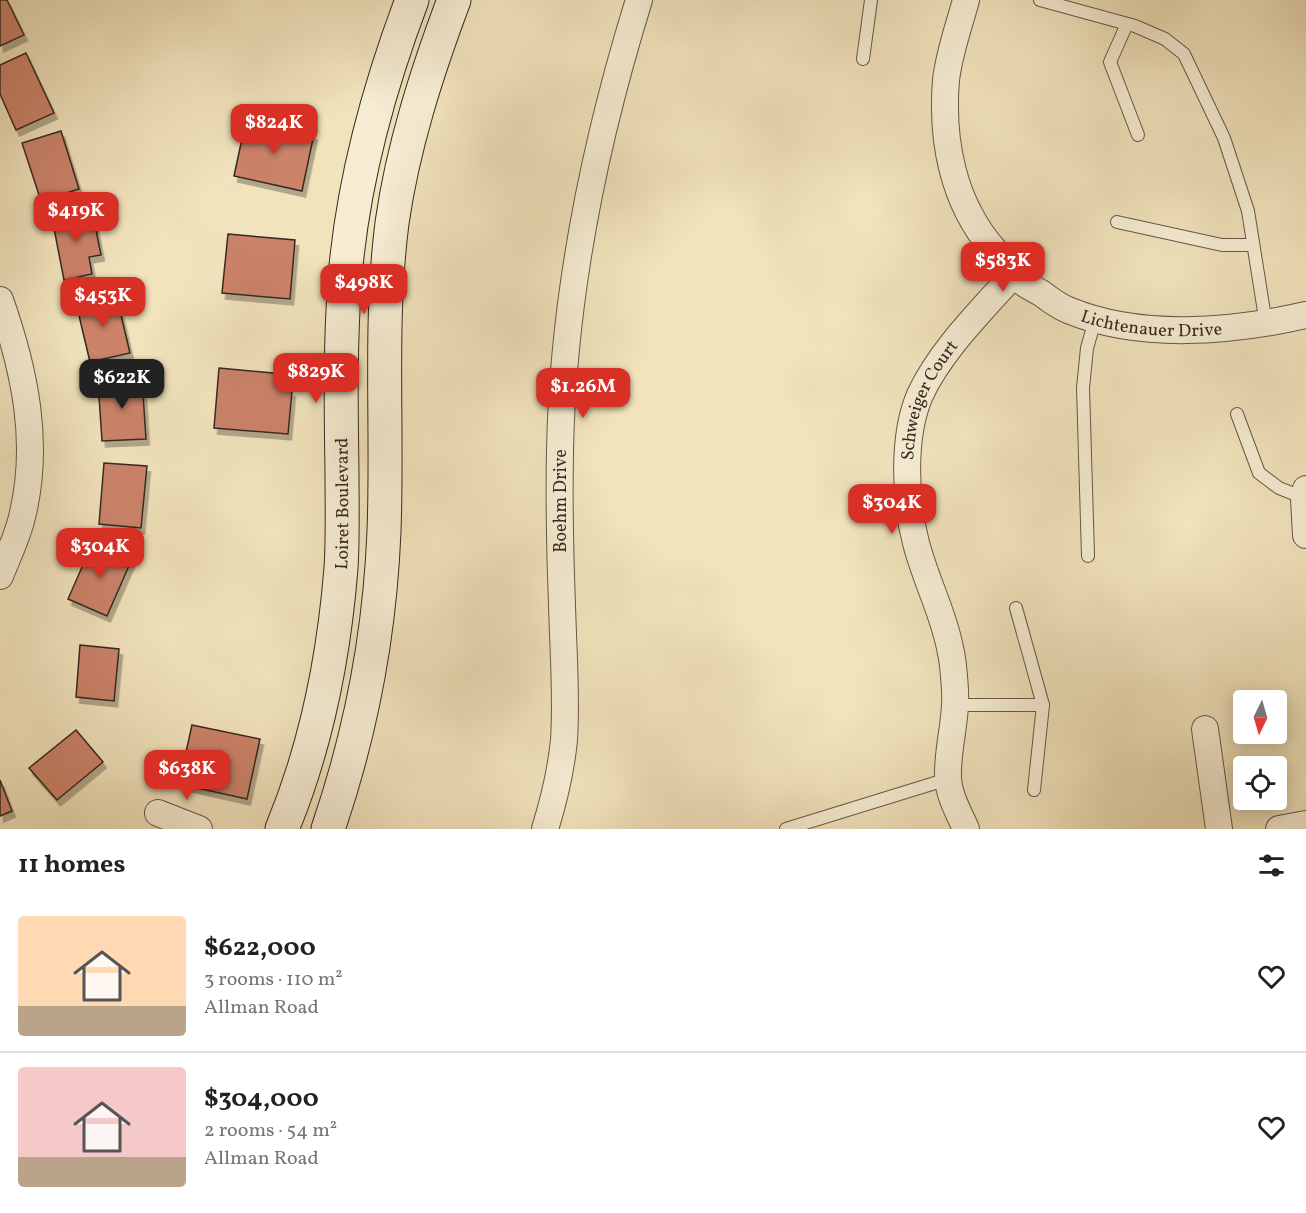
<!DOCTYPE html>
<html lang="en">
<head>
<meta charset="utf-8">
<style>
	:root { --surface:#fff; --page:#f2f2f2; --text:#222; --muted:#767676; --line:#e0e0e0; --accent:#d93025 }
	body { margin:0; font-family:Vollkorn,serif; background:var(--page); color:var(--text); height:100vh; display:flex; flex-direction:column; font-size:22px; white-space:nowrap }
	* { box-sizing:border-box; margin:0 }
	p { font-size:20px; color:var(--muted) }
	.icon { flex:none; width:33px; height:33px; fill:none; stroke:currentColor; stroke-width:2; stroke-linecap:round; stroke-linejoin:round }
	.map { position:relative; height:829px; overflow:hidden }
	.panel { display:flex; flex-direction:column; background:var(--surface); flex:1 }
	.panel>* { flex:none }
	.needle { width:39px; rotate:185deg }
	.tools { position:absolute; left:1233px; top:690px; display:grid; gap:12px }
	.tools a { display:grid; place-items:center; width:54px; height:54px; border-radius:6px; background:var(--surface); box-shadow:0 3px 15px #0003; font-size:30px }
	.price { position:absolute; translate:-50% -51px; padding:0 14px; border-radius:12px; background:var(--accent); color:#fff; font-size:20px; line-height:39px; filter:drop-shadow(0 2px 3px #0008) }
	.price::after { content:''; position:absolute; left:50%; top:36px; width:18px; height:14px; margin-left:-9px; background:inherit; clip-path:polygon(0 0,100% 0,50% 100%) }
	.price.active { background:#222; color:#fff }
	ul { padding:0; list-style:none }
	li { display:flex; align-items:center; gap:18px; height:150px; padding:0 18px }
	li+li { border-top:2px solid var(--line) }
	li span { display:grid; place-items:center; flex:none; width:168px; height:120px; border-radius:6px; color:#555 }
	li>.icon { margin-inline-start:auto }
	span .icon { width:72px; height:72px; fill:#fffc; stroke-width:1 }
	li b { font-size:26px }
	h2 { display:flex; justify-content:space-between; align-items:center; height:72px; padding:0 18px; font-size:26px }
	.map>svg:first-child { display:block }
	.building { fill:#cb836b; stroke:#362922; stroke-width:1.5; filter:url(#shadow) }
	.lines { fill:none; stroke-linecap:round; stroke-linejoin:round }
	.lane-casing { stroke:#655848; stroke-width:14 }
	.street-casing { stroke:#655848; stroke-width:28 }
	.secondary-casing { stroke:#362922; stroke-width:35 }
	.lane { stroke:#f6edd3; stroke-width:12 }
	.street { stroke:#f6edd3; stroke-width:26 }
	.secondary { stroke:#f6edd3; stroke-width:33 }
	.labels { text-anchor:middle; stroke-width:4.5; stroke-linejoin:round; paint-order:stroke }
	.street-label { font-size:18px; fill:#362922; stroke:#f6edd3 }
</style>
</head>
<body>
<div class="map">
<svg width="1306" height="829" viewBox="0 0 1306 829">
	<defs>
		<filter id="shadow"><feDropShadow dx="3.5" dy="6" stdDeviation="0" flood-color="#0004"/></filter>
	</defs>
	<rect width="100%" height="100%" fill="#f1e3bc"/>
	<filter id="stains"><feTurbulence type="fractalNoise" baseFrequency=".00333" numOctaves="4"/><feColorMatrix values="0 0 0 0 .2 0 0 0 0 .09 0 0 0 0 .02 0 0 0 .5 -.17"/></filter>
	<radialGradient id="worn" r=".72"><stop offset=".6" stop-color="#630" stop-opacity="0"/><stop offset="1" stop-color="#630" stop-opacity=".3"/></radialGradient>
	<g class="building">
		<path d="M 0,0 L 7,0 L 24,35 L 0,46 Z"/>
		<path d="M 26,53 L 54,113 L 16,130 L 0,94 L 0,65 Z"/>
		<path d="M 246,120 L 314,134 L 302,191 L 234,176 Z"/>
		<path d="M 61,131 L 79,189 L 41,201 L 22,143 Z"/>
		<path d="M 92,210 L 101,255 L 89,257 L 92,274 L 64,280 L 52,218 Z"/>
		<path d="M 228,234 L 295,240 L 290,299 L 222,293 Z"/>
		<path d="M 116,294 L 130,353 L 90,362 L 76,303 Z"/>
		<path d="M 219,368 L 283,374 L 282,390 L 292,391 L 288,434 L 214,428 Z"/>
		<path d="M 142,379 L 146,439 L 102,441 L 98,382 Z"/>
		<path d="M 104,463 L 147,466 L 141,528 L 99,524 Z"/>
		<path d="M 93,542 L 132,559 L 107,616 L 68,599 Z"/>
		<path d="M 80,645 L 119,649 L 114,701 L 76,697 Z"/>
		<path d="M 192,725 L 260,739 L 247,799 L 179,784 Z"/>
		<path d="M 76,730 L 103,762 L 57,800 L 29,768 Z"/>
		<path d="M 0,780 L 12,811 L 0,816 Z"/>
	</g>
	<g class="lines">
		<defs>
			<g id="lane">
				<path d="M 1040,0 L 1135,26 L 1165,39 L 1184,54 L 1224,138 L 1248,211 L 1266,324"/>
				<path d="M 1127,24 L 1110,62 L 1138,135"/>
				<path d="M 863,59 L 871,0"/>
				<path d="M 1117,222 L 1222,245 L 1253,245"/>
				<path d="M 1237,414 L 1259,473 L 1279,488 L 1304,498"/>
				<path d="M 1088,556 L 1083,388 L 1087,348 L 1095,320"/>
				<path d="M 955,705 L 1043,705 L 1016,608"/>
				<path d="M 1034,790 L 1043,705"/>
				<path d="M 786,829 L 948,779"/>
			</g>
			<g id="street">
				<path id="s1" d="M 966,0 C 959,26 949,53 946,80 C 941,141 953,203 994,250 C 1003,260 1011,272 1021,281 C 1027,286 1034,289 1041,293 C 1049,299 1058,306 1068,310 C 1140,340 1232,332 1306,315"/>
				<path d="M 0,300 C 25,371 41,446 21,521 C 16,540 7,558 0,576"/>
				<path d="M 1306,489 L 1304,498 L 1306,535"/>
				<path d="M 1205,729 L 1219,829"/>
				<path d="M 158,813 L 199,829"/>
				<path d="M 545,829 C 554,800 561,771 564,740 C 567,695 563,649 562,604 C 560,553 559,502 560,450 C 563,297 594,145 639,0"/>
				<path id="s2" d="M 966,829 C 959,813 949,796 948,778 C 947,754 954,729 955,705 C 956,692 954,678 953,665 C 947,619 927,585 916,543 C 905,501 902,436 920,395 C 940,351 982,310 1015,273"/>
				<path d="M 1279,829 L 1306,824"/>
			</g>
			<g id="secondary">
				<path id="s3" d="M 282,829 C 316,747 334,656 341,568 C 343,537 342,505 342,473 C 341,408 340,342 345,277 C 353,181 378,90 412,0"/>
				<path d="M 328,829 C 361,733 380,633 384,531 C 388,428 379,325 392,223 C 403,146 427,72 454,0"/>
			</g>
		</defs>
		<use href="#lane" class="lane-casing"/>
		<use href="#street" class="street-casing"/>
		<use href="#secondary" class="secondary-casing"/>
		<use href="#lane" class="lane"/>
		<use href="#street" class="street"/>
		<use href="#secondary" class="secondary"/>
	</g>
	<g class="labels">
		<g class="street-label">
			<text dy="6" stroke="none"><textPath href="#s1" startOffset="446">Lichtenauer Drive</textPath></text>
			<text dy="6" stroke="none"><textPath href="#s2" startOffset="444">Schweiger Court</textPath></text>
			<text transform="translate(560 501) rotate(-90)" y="6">Boehm Drive</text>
			<text dy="6" stroke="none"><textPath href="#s3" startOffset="333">Loiret Boulevard</textPath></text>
		</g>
	</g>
	<rect width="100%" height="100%" filter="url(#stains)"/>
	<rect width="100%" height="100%" fill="url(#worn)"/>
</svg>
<div class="tools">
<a><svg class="needle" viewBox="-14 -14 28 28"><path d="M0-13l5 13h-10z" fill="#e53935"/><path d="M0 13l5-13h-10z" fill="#767676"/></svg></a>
<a><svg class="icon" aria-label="locate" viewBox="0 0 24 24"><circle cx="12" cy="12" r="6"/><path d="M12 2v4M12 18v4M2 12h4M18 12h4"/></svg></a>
</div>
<b class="price" style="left:274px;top:155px">$824K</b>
<b class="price" style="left:76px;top:243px">$419K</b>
<b class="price" style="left:1003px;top:293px">$583K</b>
<b class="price" style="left:364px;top:315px">$498K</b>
<b class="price" style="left:103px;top:328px">$453K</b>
<b class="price" style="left:316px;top:404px">$829K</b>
<b class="price active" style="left:122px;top:410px">$622K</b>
<b class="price" style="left:583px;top:419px">$1.26M</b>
<b class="price" style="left:892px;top:535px">$304K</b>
<b class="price" style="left:100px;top:579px">$304K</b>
<b class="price" style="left:187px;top:801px">$638K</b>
</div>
<section class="panel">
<h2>11 homes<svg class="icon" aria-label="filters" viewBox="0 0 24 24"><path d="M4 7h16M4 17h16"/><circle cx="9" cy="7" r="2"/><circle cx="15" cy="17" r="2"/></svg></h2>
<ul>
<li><span style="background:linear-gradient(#ffd9b3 75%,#b9a48a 0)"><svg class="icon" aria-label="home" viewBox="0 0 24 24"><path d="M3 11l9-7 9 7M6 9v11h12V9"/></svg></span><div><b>$622,000</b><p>3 rooms · 110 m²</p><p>Allman Road</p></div><svg class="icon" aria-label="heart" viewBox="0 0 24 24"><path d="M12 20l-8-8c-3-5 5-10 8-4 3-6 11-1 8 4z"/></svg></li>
<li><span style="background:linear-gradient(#f6c9c9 75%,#b9a48a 0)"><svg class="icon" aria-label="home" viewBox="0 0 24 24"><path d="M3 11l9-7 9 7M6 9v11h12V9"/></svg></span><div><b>$304,000</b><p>2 rooms · 54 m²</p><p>Allman Road</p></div><svg class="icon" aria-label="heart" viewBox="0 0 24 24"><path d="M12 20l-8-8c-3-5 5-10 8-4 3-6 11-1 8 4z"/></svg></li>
</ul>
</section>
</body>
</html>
